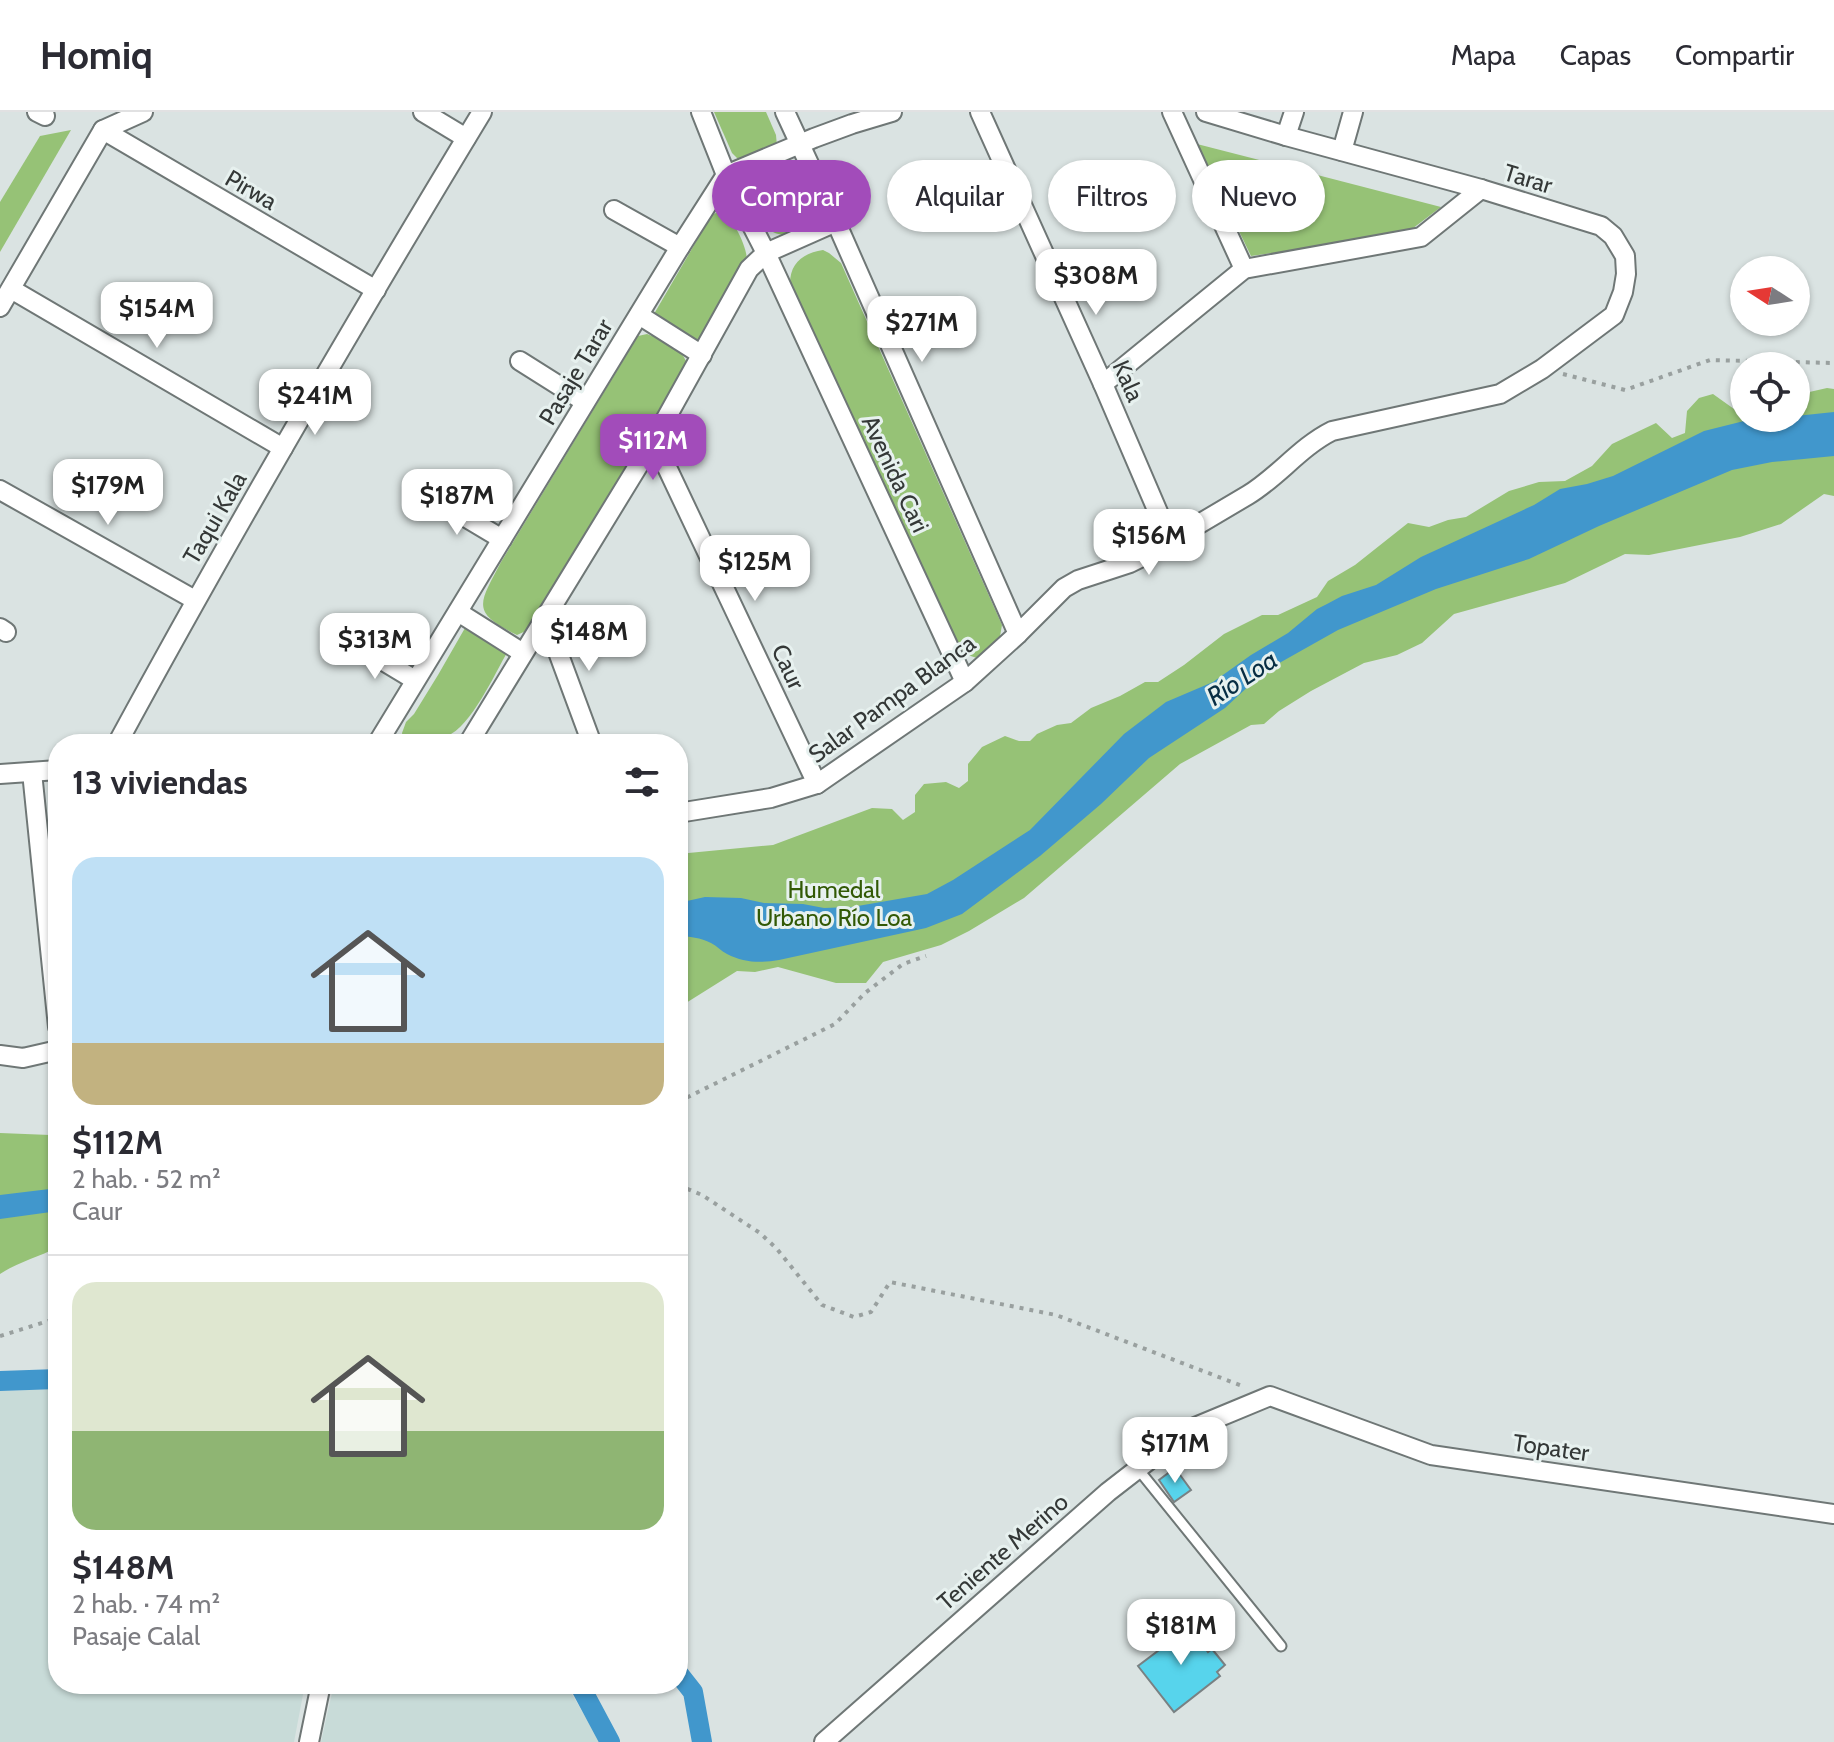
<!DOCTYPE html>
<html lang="es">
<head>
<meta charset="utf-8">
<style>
	:root { --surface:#fff; --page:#f7f7f7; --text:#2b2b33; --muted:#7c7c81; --line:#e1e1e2; --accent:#a24cba }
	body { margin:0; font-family:Cabin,sans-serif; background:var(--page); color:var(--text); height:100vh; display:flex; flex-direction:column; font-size:30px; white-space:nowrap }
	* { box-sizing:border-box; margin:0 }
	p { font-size:26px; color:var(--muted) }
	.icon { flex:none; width:44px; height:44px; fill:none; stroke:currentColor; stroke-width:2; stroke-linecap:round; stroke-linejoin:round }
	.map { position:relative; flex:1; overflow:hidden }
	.drawer { position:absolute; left:48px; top:622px; width:640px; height:960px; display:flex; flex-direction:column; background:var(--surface); border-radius:32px; box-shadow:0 2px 6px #0004 }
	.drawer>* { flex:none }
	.banner { position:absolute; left:712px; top:48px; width:760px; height:72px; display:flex; gap:16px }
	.needle { width:52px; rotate:282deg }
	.buttons { position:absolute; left:1730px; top:144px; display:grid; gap:16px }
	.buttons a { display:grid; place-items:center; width:80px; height:80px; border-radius:50%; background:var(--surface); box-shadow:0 2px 6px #0004; font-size:40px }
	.price { position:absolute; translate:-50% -68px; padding:0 18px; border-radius:16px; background:#fff; color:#222; font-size:26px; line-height:52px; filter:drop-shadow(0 2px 4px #0008) }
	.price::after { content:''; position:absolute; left:50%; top:48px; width:24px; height:18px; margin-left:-12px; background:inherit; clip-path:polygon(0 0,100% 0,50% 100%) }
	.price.on { background:var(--accent); color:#fff }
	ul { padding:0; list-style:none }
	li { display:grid; align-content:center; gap:16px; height:424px; padding:0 24px }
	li+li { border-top:2px solid var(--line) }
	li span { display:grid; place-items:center; height:248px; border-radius:24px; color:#555 }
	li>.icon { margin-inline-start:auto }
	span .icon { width:144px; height:144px; fill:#fffc; stroke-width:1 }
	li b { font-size:34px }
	h2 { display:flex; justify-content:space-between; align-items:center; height:96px; padding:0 24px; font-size:34px }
	.tag { padding:0 28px; border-radius:36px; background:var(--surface); box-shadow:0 2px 6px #0004; font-size:28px; line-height:72px }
	.tag.on { background:var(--accent); color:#fff }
	header { display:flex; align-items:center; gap:48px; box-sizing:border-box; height:112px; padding:0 40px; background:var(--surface); border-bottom:2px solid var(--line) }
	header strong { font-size:38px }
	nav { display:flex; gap:44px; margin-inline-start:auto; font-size:28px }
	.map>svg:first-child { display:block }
	.built { fill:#c8dbd8 }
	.green { fill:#96c276 }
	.water { fill:#4197cc }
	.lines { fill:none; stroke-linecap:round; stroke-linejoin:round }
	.canal { stroke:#4197cc; stroke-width:20 }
	.building { fill:#57d4ec; stroke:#798183; stroke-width:2 }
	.lane-casing { stroke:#6f7776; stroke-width:13 }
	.street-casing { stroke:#6f7776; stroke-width:22 }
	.path { stroke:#99a09f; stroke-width:4; stroke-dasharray:4 6; stroke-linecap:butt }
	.lane { stroke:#fff; stroke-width:9 }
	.street { stroke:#fff; stroke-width:18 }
	.labels { text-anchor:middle; stroke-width:6; stroke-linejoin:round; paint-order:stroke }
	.street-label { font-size:24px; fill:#343837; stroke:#e7f1ef }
	.park-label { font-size:24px; fill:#325905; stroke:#e7f1ef }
	.water-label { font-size:26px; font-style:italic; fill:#082e44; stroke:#e7f1ef }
</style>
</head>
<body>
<header>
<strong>Homiq</strong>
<nav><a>Mapa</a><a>Capas</a><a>Compartir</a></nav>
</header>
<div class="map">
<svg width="1834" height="1630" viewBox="0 0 1834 1630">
	<rect width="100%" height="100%" fill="#dae3e2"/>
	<g class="built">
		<path d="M 58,1277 L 58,1572 L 305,1572 L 294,1630 L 0,1630 L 0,1279 Z"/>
		<path d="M 334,1572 L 566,1572 L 600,1630 L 321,1630 Z"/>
	</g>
	<g class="green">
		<path d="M 714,0 L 766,0 L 776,23 L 777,34 L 740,49 L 732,41 Z"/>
		<path d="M 71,18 L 0,140 L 0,90 L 40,24 Z"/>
		<path d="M 1197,32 L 1441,95 L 1404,123 L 1251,144 Z"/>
		<path d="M 776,54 L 792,56 L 799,63 L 815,102 L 812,110 L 792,124 C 786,123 778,123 773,120 C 766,115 763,105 759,98 C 748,76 752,63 776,54 Z"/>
		<path d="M 719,99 C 733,104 748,136 747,151 L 700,231 L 654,202 L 711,104 Z"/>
		<path d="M 823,138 L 829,141 L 841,151 L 1002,513 L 999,530 L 985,546 C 961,547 959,532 949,514 L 790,172 C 790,151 803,141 823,138 Z"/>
		<path d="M 647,222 C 664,228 680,234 687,251 L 528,518 L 517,523 C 469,500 480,491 501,450 L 638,224 Z"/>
		<path d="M 1827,276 L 1834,277 L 1834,384 L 1824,382 L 1781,412 L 1740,425 L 1649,443 L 1625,442 L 1565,471 L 1454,502 L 1422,531 L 1397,543 L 1364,551 L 1311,579 L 1279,599 L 1264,612 L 1251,613 L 1180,652 L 1024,786 L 969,819 L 941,833 L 883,850 L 866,871 L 836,871 L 778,855 L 755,860 L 737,859 L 678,896 L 678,742 L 773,733 L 872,696 L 892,697 L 903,708 L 915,700 L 915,683 L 924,672 L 946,670 L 959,676 L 968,669 L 968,652 L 982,635 L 1005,624 L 1019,629 L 1030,629 L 1037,622 L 1057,613 L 1071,611 L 1091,596 L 1120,584 L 1145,570 L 1158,570 L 1184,553 L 1224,522 L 1262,503 L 1278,503 L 1317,485 L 1328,469 L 1355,453 L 1408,411 L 1429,415 L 1448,408 L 1466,405 L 1509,379 L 1539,370 L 1565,369 L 1592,354 L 1612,332 L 1656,311 L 1672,326 L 1685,321 L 1687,299 L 1699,286 L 1713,282 L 1734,297 L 1744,294 L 1744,306 L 1796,306 L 1796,280 L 1805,281 Z"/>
		<path d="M 465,516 L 508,539 C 495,561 471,615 447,624 C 436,629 421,628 409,630 L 403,628 L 402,621 L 406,610 L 414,602 L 438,563 Z"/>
		<path d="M 58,1020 L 58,1135 C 39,1145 18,1150 0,1162 L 0,1021 L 50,1023 Z"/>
	</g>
	<g class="water">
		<path d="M 1834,300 L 1834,344 L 1772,350 L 1732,358 L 1599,414 L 1529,447 L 1436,477 L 1338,518 L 1274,554 L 1253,570 L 1225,596 L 1149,646 L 1101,692 L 1040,744 L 962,802 L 926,816 L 779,848 C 761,851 744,851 727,842 C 721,839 717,834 711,831 C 701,826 689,824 678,824 L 678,791 L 705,785 L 741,786 L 764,791 L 803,792 L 824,796 L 852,795 L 927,782 L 953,768 L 1030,718 L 1124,622 L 1166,590 L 1213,570 L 1251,543 L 1288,521 L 1317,497 L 1327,492 L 1342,484 L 1376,473 L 1421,445 L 1534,393 L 1560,377 L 1587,372 L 1613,364 L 1704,319 L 1744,309 L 1796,306 L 1796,304 Z"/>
		<path d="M 58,1076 L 58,1099 L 0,1107 L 0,1083 Z"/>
	</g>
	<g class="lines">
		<g class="canal">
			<path d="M 0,1269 L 58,1267"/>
			<path d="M 678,1561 L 693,1580 L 702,1630"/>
			<path d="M 579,1572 L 610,1630"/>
		</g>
	</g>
	<g class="building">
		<path d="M 1175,1356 L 1191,1378 L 1174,1390 L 1159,1368 Z"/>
		<path d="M 1170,1510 L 1179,1523 L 1189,1515 L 1208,1540 L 1212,1537 L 1225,1553 L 1217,1560 L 1220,1564 L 1174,1600 L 1138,1554 L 1167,1532 L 1157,1520 Z"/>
	</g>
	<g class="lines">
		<defs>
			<path id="lane" d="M 1138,1357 L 1281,1534"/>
			<g id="street">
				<path d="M 37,0 L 45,4"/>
				<path d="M 423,0 L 466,26"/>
				<path d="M 701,0 L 726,63 L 766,141 L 965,570"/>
				<path d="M 785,0 L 836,110 L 1018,522"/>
				<path d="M 980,0 L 1103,272 L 1170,428"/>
				<path d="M 1172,0 L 1244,157"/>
				<path d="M 103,18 L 376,178"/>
				<path d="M 1286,24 L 1294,0"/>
				<path d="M 1342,39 L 1353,0"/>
				<path d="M 614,98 L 680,135"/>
				<path d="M 11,177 L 283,336"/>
				<path d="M 0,195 L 103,18 L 143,0"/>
				<path d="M 639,203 L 702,243"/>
				<path d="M 520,249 L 585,290"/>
				<path d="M 1103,272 L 1244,157 L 1421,125 L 1481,77"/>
				<path d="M 654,328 L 817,672"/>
				<path d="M 0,378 L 195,488"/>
				<path d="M 435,387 L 502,427"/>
				<path d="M 458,500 L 523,541"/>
				<path d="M 545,505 L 592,632"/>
				<path d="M 0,516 L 6,520"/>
				<path d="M 357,533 L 415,568"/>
				<path d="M 117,632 C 233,418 356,208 482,0"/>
				<path d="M 377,632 L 680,135 L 726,63 L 814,26 L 852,12 L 892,0"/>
				<path d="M 468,632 L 654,328 L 749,157 L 766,141 L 836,110"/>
				<path d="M 32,660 L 58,915"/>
				<path d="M 0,662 L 58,658"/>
				<path d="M 678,701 L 771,686 L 817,672 L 965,570 L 1018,522 L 1064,476 L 1078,468 L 1130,451 L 1150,441 L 1248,383 C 1278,365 1300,335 1332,319 L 1500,282 L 1542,257 L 1614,203 L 1623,180 L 1626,162 L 1625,144 L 1613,124 L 1601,114 L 1481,77 L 1286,24 L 1206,0"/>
				<path d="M 0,943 L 23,946 L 58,938"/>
				<path d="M 309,1630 L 321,1572"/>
				<path d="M 824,1630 L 1108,1380 L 1188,1318 L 1270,1284 L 1431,1343 L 1834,1402"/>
			</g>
		</defs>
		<use href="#lane" class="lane-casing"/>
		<use href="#street" class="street-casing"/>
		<g class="path">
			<path d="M 1563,262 L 1625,278 L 1710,248 L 1834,251"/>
			<path d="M 678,990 L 835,912 L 865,881 L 903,852 L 926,844"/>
			<path d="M 678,1073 L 702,1083 L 760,1121 L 777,1137 L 822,1193 L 854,1205 L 871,1200 L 890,1170 L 1056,1203 L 1245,1275"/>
			<path d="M 0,1224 L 58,1206"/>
		</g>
		<use href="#lane" class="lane"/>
		<use href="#street" class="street"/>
	</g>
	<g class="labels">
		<g class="street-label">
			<text transform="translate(1528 67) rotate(17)" y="8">Tarar</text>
			<text transform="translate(251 78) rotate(30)" y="8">Pirwa</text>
			<text transform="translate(576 260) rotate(-59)" y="8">Pasaje Tarar</text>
			<text transform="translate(1128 269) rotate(66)" y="8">Kala</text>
			<text transform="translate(895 362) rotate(65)" y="8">Avenida Cari</text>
			<text transform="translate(215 406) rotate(-60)" y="8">Taqui Kala</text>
			<text transform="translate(788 555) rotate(65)" y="8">Caur</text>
			<text transform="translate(892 587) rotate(-36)" y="8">Salar Pampa Blanca</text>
			<text transform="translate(1551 1336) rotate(8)" y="8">Topater</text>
			<text transform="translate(1003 1440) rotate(-41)" y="8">Teniente Merino</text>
		</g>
		<g class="park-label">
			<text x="834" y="786">Humedal<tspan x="834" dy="28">Urbano Río Loa</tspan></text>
		</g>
		<g class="water-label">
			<text transform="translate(1242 566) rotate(-33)" y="9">Río Loa</text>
		</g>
	</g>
</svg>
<div class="buttons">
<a><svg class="needle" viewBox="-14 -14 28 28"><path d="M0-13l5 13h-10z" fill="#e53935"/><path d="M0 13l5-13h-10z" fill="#7c7c81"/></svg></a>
<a><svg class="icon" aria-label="locate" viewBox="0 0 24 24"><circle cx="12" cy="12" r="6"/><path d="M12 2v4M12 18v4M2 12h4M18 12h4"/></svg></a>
</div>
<b class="price" style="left:1096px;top:205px">$308M</b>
<b class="price" style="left:157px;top:238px">$154M</b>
<b class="price" style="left:922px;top:252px">$271M</b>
<b class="price" style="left:315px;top:325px">$241M</b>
<b class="price on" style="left:653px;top:370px">$112M</b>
<b class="price" style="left:108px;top:415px">$179M</b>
<b class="price" style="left:457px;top:425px">$187M</b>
<b class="price" style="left:1149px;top:465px">$156M</b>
<b class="price" style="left:755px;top:491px">$125M</b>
<b class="price" style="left:589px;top:561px">$148M</b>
<b class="price" style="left:375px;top:569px">$313M</b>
<b class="price" style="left:1175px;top:1373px">$171M</b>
<b class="price" style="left:1181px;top:1555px">$181M</b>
<div class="banner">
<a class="tag on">Comprar</a>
<a class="tag">Alquilar</a>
<a class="tag">Filtros</a>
<a class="tag">Nuevo</a>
</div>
<section class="drawer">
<h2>13 viviendas<svg class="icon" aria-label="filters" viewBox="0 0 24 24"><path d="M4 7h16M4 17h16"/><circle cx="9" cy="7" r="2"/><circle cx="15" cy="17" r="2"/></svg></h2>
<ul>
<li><span style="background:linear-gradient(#bfe0f5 75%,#c2b280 0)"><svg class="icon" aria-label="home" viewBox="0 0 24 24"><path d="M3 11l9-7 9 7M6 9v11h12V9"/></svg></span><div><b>$112M</b><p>2 hab. · 52 m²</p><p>Caur</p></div></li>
<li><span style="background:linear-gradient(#dfe7d0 60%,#8fb573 0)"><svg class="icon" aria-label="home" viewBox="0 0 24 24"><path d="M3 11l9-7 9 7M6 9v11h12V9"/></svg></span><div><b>$148M</b><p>2 hab. · 74 m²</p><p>Pasaje Calal</p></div></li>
</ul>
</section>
</div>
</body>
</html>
